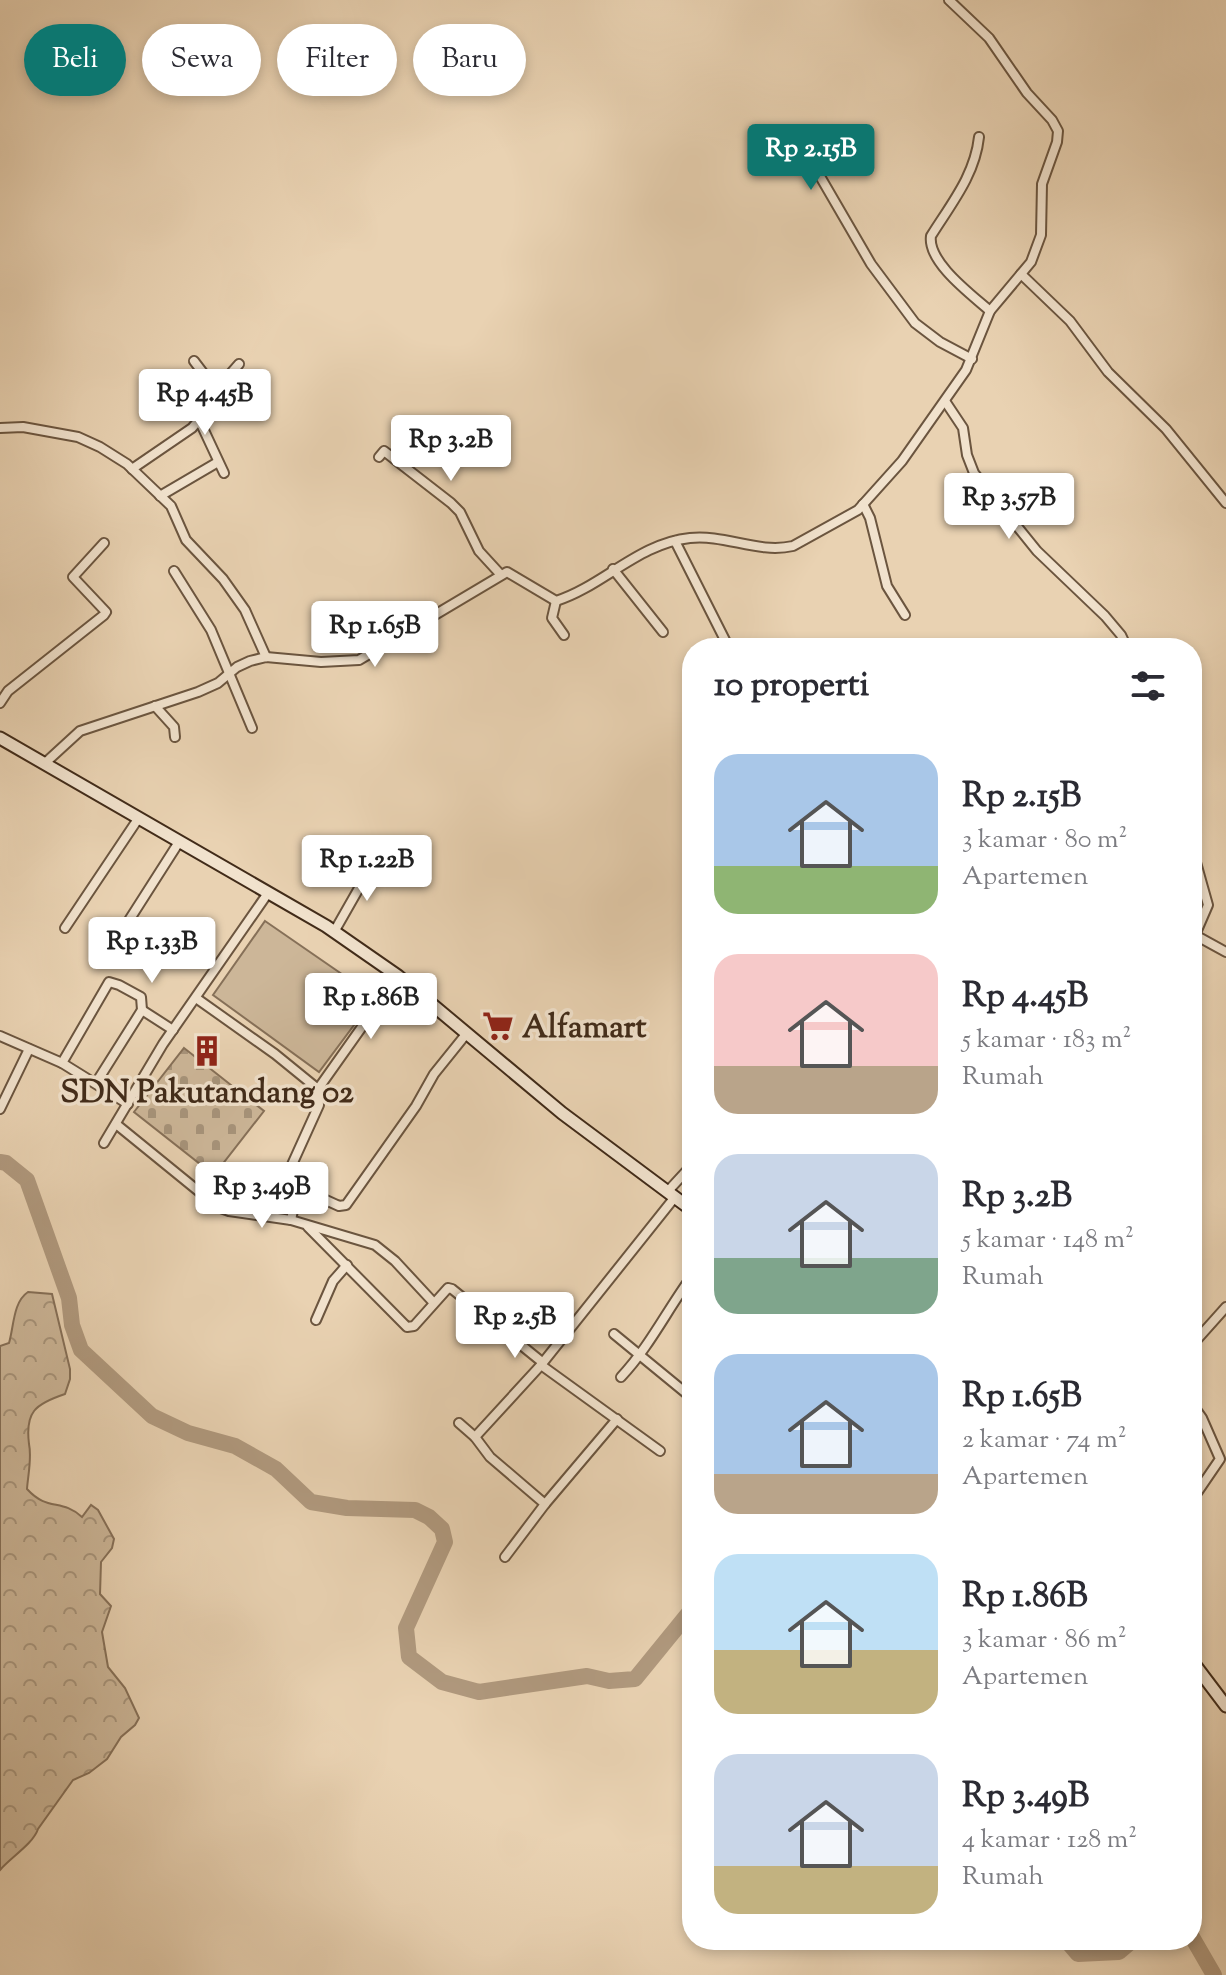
<!DOCTYPE html>
<html lang="id">
<head>
<meta charset="utf-8">
<style>
	:root { --surface:#fff; --page:#f2f2f3; --text:#2b2b33; --muted:#7c7c81; --accent:#0f766e }
	body { margin:0; font-family:"Sorts Mill Goudy",serif; background:var(--page); color:var(--text); height:100vh; display:flex; flex-direction:column; font-size:30px; white-space:nowrap }
	* { box-sizing:border-box; margin:0 }
	p { font-size:26px; color:var(--muted) }
	.icon { flex:none; width:44px; height:44px; fill:none; stroke:currentColor; stroke-width:2; stroke-linecap:round; stroke-linejoin:round }
	.map { position:relative; flex:1; overflow:hidden }
	.drawer { position:absolute; left:682px; top:638px; width:520px; height:1312px; display:flex; flex-direction:column; background:var(--surface); border-radius:32px; box-shadow:0 4px 12px #0003 }
	.drawer>* { flex:none }
	.banner { position:absolute; left:24px; top:24px; width:538px; height:72px; display:flex; gap:16px }
	.price { position:absolute; translate:-50% -68px; padding:0 18px; border-radius:8px; background:#fff; color:#222; font-size:26px; line-height:52px; filter:drop-shadow(0 2px 4px #0008) }
	.price::after { content:''; position:absolute; left:50%; top:48px; width:24px; height:18px; margin-left:-12px; background:inherit; clip-path:polygon(0 0,100% 0,50% 100%) }
	.price.selected { background:var(--accent); color:#fff }
	ul { padding:0; list-style:none }
	li { display:flex; align-items:center; gap:24px; height:200px; padding:0 32px }
	li span { display:grid; place-items:center; flex:none; width:224px; height:160px; border-radius:24px; color:#555 }
	li>.icon { margin-inline-start:auto }
	span .icon { width:96px; height:96px; fill:#fffc; stroke-width:1 }
	li b { font-size:34px }
	h2 { display:flex; justify-content:space-between; align-items:center; height:96px; padding:0 32px; font-size:34px }
	.tag { padding:0 28px; border-radius:36px; background:var(--surface); box-shadow:0 4px 12px #0003; font-size:28px; line-height:72px }
	.tag.selected { background:var(--accent); color:#fff }
	.map>svg:first-child { display:block }
	.grass { fill:#ccb698; stroke:#867058; stroke-width:2 }
	.forest { fill:url(#forest-crowns); stroke:#867058; stroke-width:2 }
	.cemetery { fill:url(#cemetery-stones); stroke:#867058; stroke-width:2 }
	.lines { fill:none; stroke-linecap:round; stroke-linejoin:round }
	.river { stroke:#b0997e; stroke-width:16 }
	.street-casing { stroke:#6b553f; stroke-width:12 }
	.secondary-casing { stroke:#412b19; stroke-width:15 }
	.street { stroke:#f1e2cd; stroke-width:8 }
	.secondary { stroke:#f1e2cd; stroke-width:11 }
	.labels { text-anchor:middle; stroke-width:7; stroke-linejoin:round; paint-order:stroke }
	.poi-label { font-size:32px; font-weight:bold; fill:#412b19; stroke:#f1e2cd; text-anchor:start }
</style>
</head>
<body>
<div class="map">
<svg width="1226" height="1975" viewBox="0 0 1226 1975">
	<defs>
		<pattern id="forest-crowns" width="20" height="18" patternUnits="userSpaceOnUse" patternTransform="scale(2)"><rect width="20" height="18" fill="#ccb698"/><path d="M2 6a3 3 0 1 1 6 0M12 15a3 3 0 1 1 6 0" fill="none" stroke="#a7947b"/></pattern>
		<pattern id="cemetery-stones" width="16" height="16" patternUnits="userSpaceOnUse" patternTransform="scale(2)"><rect width="16" height="16" fill="#ccb698"/><path d="M2 7V4a2 2 0 0 1 4 0v3zM10 15v-3a2 2 0 0 1 4 0v3z" fill="#a7947b"/></pattern>
	</defs>
	<rect width="100%" height="100%" fill="#e9d2b2"/>
	<filter id="stains"><feTurbulence type="fractalNoise" baseFrequency=".0025" numOctaves="4"/><feColorMatrix values="0 0 0 0 .2 0 0 0 0 .09 0 0 0 0 .02 0 0 0 .5 -.17"/></filter>
	<radialGradient id="worn" r=".72"><stop offset=".6" stop-color="#630" stop-opacity="0"/><stop offset="1" stop-color="#630" stop-opacity=".3"/></radialGradient>
	<path class="grass" d="M 265,921 L 375,997 L 319,1072 L 213,995 Z"/>
	<path class="forest" d="M 28,1292 L 52,1294 L 70,1369 L 70,1379 L 65,1394 C 35,1404 25,1412 29,1444 C 32,1458 28,1475 27,1489 C 48,1512 61,1498 82,1517 L 91,1505 L 98,1510 L 114,1539 L 112,1548 L 101,1562 L 100,1594 L 111,1606 L 102,1632 L 108,1667 L 125,1688 L 139,1718 L 135,1725 L 121,1737 L 107,1759 L 89,1773 L 73,1780 L 38,1829 C 33,1844 11,1857 0,1870 L 0,1346 L 9,1343 C 14,1326 13,1302 28,1292 Z"/>
	<path class="cemetery" d="M 184,1048 L 264,1111 L 214,1175 L 134,1112 Z"/>
	<g class="lines">
		<g class="river">
			<path d="M 0,1162 L 6,1163 L 27,1180 L 69,1298 L 72,1325 L 81,1350 L 152,1416 L 188,1433 L 235,1446 L 276,1469 L 311,1502 L 347,1508 L 415,1510 L 429,1517 L 442,1529 L 445,1542 L 406,1628 L 409,1657 L 442,1682 L 479,1692 L 587,1676 L 609,1681 L 635,1679 L 692,1609"/>
			<path d="M 1192,1937 L 1214,1975"/>
			<path d="M 1066,1940 L 1078,1954 L 1119,1952 L 1133,1940"/>
		</g>
		<defs>
			<g id="street">
				<path d="M 979,137 C 975,175 951,204 931,236 C 927,262 972,295 990,311"/>
				<path d="M 803,147 L 871,264 L 915,323 L 940,342 L 972,359"/>
				<path d="M 1021,274 L 1070,321 L 1108,372 L 1166,429 L 1226,503"/>
				<path d="M 194,361 L 216,390"/>
				<path d="M 945,401 L 963,428 L 967,455 L 974,473 L 1037,551 L 1105,616 L 1121,635 L 1127,648"/>
				<path d="M 198,421 L 202,426 L 224,473"/>
				<path d="M 0,428 L 23,427 L 78,437 L 100,447 L 127,464 L 171,506 L 186,540 L 223,579 L 245,610 L 266,657"/>
				<path d="M 379,457 L 384,451 L 451,503 L 460,512 L 479,551 L 501,575"/>
				<path d="M 132,469 L 192,428 L 198,421 L 204,404 L 239,364"/>
				<path d="M 160,496 L 218,462"/>
				<path d="M 863,504 L 870,518 L 887,586 L 905,615"/>
				<path d="M 675,541 L 729,648"/>
				<path d="M 613,569 L 663,632"/>
				<path d="M 174,571 L 211,630 L 252,728"/>
				<path d="M 556,601 L 552,618 L 564,635"/>
				<path d="M 0,703 L 8,691 L 104,615 L 106,612 L 73,577 L 104,543"/>
				<path d="M 155,706 L 174,727 L 175,737"/>
				<path d="M 44,764 L 80,731 L 198,692 L 218,683 L 237,667 L 250,661 L 266,657 L 321,662 L 359,660 L 507,572 L 556,601 C 603,586 639,543 690,538 C 725,534 758,554 793,546 L 858,510 L 902,461 L 966,370 L 990,311 L 1031,262 L 1041,235 L 1042,184 L 1057,142 L 1058,131 L 1052,120 L 1027,93 L 989,38 L 949,0"/>
				<path d="M 1192,848 L 1208,905 L 1195,935 L 1226,952"/>
				<path d="M 65,928 L 138,819"/>
				<path d="M 334,932 L 375,860"/>
				<path d="M 128,951 L 118,942 L 119,936 L 179,842"/>
				<path d="M 196,998 L 275,1054 L 318,1089 L 319,1105 L 290,1169 L 297,1192 L 291,1220"/>
				<path d="M 0,1036 L 62,1063 L 128,1104"/>
				<path d="M 62,1063 L 109,982 L 119,985 L 141,997 L 142,1010"/>
				<path d="M 96,1083 L 142,1010 L 173,1030"/>
				<path d="M 318,1089 L 398,976"/>
				<path d="M 0,1109 L 29,1049"/>
				<path d="M 116,1124 L 218,1207 L 229,1211 L 291,1220 L 375,1245 L 395,1261 L 433,1302"/>
				<path d="M 104,1143 L 163,1044 L 268,893"/>
				<path d="M 295,1186 L 339,1206 L 346,1205 L 416,1106 L 434,1074 L 467,1033"/>
				<path d="M 668,1191 L 692,1165"/>
				<path d="M 308,1227 L 407,1327 L 414,1326 L 448,1288 L 452,1289 L 542,1362"/>
				<path d="M 316,1320 L 333,1281 L 347,1265"/>
				<path d="M 614,1334 L 692,1398"/>
				<path d="M 1192,1345 L 1226,1307"/>
				<path d="M 541,1365 L 660,1451"/>
				<path d="M 621,1377 C 650,1346 667,1310 692,1276"/>
				<path d="M 1192,1404 L 1202,1418 L 1220,1459 L 1192,1500"/>
				<path d="M 459,1423 L 475,1437 L 490,1457 L 545,1504 L 505,1557"/>
				<path d="M 475,1437 L 541,1365 L 675,1197"/>
				<path d="M 545,1504 L 617,1419"/>
			</g>
			<g id="secondary">
				<path d="M 0,738 L 326,926 L 398,976 L 562,1113 L 692,1210"/>
				<path d="M 1192,1661 L 1226,1706"/>
			</g>
		</defs>
		<use href="#street" class="street-casing"/>
		<use href="#secondary" class="secondary-casing"/>
		<use href="#street" class="street"/>
		<use href="#secondary" class="secondary"/>
	</g>
	<defs>
		<symbol id="supermarket-bare" viewBox="-9 -9 18 18"><path d="M-6-5.5h2.5l.6 2H6L4.5 2H-2.5L-4.4-4H-6ZM-1.5 3.2a1.3 1.3 0 1 0 .1 0ZM3 3.2a1.3 1.3 0 1 0 .1 0Z" fill="#8f2418" stroke="#f1e2cd" stroke-width="2.5" paint-order="stroke"/></symbol>
		<symbol id="building-bare" viewBox="-9 -9 18 18"><path d="M-4-6H4V6H1V3H-1V6H-4ZM-2.5-4.3h1.7v1.8h-1.7ZM.8-4.3h1.7v1.8H.8ZM-2.5-1h1.7V.8h-1.7ZM.8-1h1.7V.8H.8Z" fill="#8f2418" stroke="#f1e2cd" stroke-width="2.5" paint-order="stroke"/></symbol>
	</defs>
	<g fill-rule="evenodd">
		<use href="#supermarket-bare" x="476" y="1004" width="44" height="44"/>
		<use href="#building-bare" x="185" y="1029" width="44" height="44"/>
	</g>
	<g class="labels">
		<g class="poi-label">
			<text x="522" y="1037">Alfamart</text>
			<text x="207" y="1102" text-anchor="middle">SDN Pakutandang 02</text>
		</g>
	</g>
	<rect width="100%" height="100%" filter="url(#stains)"/>
	<rect width="100%" height="100%" fill="url(#worn)"/>
</svg>
<b class="price selected" style="left:811px;top:192px">Rp 2.15B</b>
<b class="price" style="left:205px;top:437px">Rp 4.45B</b>
<b class="price" style="left:451px;top:483px">Rp 3.2B</b>
<b class="price" style="left:1009px;top:541px">Rp 3.57B</b>
<b class="price" style="left:375px;top:669px">Rp 1.65B</b>
<b class="price" style="left:367px;top:903px">Rp 1.22B</b>
<b class="price" style="left:152px;top:985px">Rp 1.33B</b>
<b class="price" style="left:371px;top:1041px">Rp 1.86B</b>
<b class="price" style="left:262px;top:1230px">Rp 3.49B</b>
<b class="price" style="left:515px;top:1360px">Rp 2.5B</b>
<div class="banner">
<a class="tag selected">Beli</a>
<a class="tag">Sewa</a>
<a class="tag">Filter</a>
<a class="tag">Baru</a>
</div>
<section class="drawer">
<h2>10 properti<svg class="icon" aria-label="filters" viewBox="0 0 24 24"><path d="M4 7h16M4 17h16"/><circle cx="9" cy="7" r="2"/><circle cx="15" cy="17" r="2"/></svg></h2>
<ul>
<li><span style="background:linear-gradient(#a9c7e8 70%,#8fb573 0)"><svg class="icon" aria-label="home" viewBox="0 0 24 24"><path d="M3 11l9-7 9 7M6 9v11h12V9"/></svg></span><div><b>Rp 2.15B</b><p>3 kamar · 80 m²</p><p>Apartemen</p></div></li>
<li><span style="background:linear-gradient(#f6c9c9 70%,#b9a48a 0)"><svg class="icon" aria-label="home" viewBox="0 0 24 24"><path d="M3 11l9-7 9 7M6 9v11h12V9"/></svg></span><div><b>Rp 4.45B</b><p>5 kamar · 183 m²</p><p>Rumah</p></div></li>
<li><span style="background:linear-gradient(#c9d6e8 65%,#7fa58c 0)"><svg class="icon" aria-label="home" viewBox="0 0 24 24"><path d="M3 11l9-7 9 7M6 9v11h12V9"/></svg></span><div><b>Rp 3.2B</b><p>5 kamar · 148 m²</p><p>Rumah</p></div></li>
<li><span style="background:linear-gradient(#a9c7e8 75%,#b9a48a 0)"><svg class="icon" aria-label="home" viewBox="0 0 24 24"><path d="M3 11l9-7 9 7M6 9v11h12V9"/></svg></span><div><b>Rp 1.65B</b><p>2 kamar · 74 m²</p><p>Apartemen</p></div></li>
<li><span style="background:linear-gradient(#bfe0f5 60%,#c2b280 0)"><svg class="icon" aria-label="home" viewBox="0 0 24 24"><path d="M3 11l9-7 9 7M6 9v11h12V9"/></svg></span><div><b>Rp 1.86B</b><p>3 kamar · 86 m²</p><p>Apartemen</p></div></li>
<li><span style="background:linear-gradient(#c9d6e8 70%,#c2b280 0)"><svg class="icon" aria-label="home" viewBox="0 0 24 24"><path d="M3 11l9-7 9 7M6 9v11h12V9"/></svg></span><div><b>Rp 3.49B</b><p>4 kamar · 128 m²</p><p>Rumah</p></div></li>
</ul>
</section>
</div>
</body>
</html>
